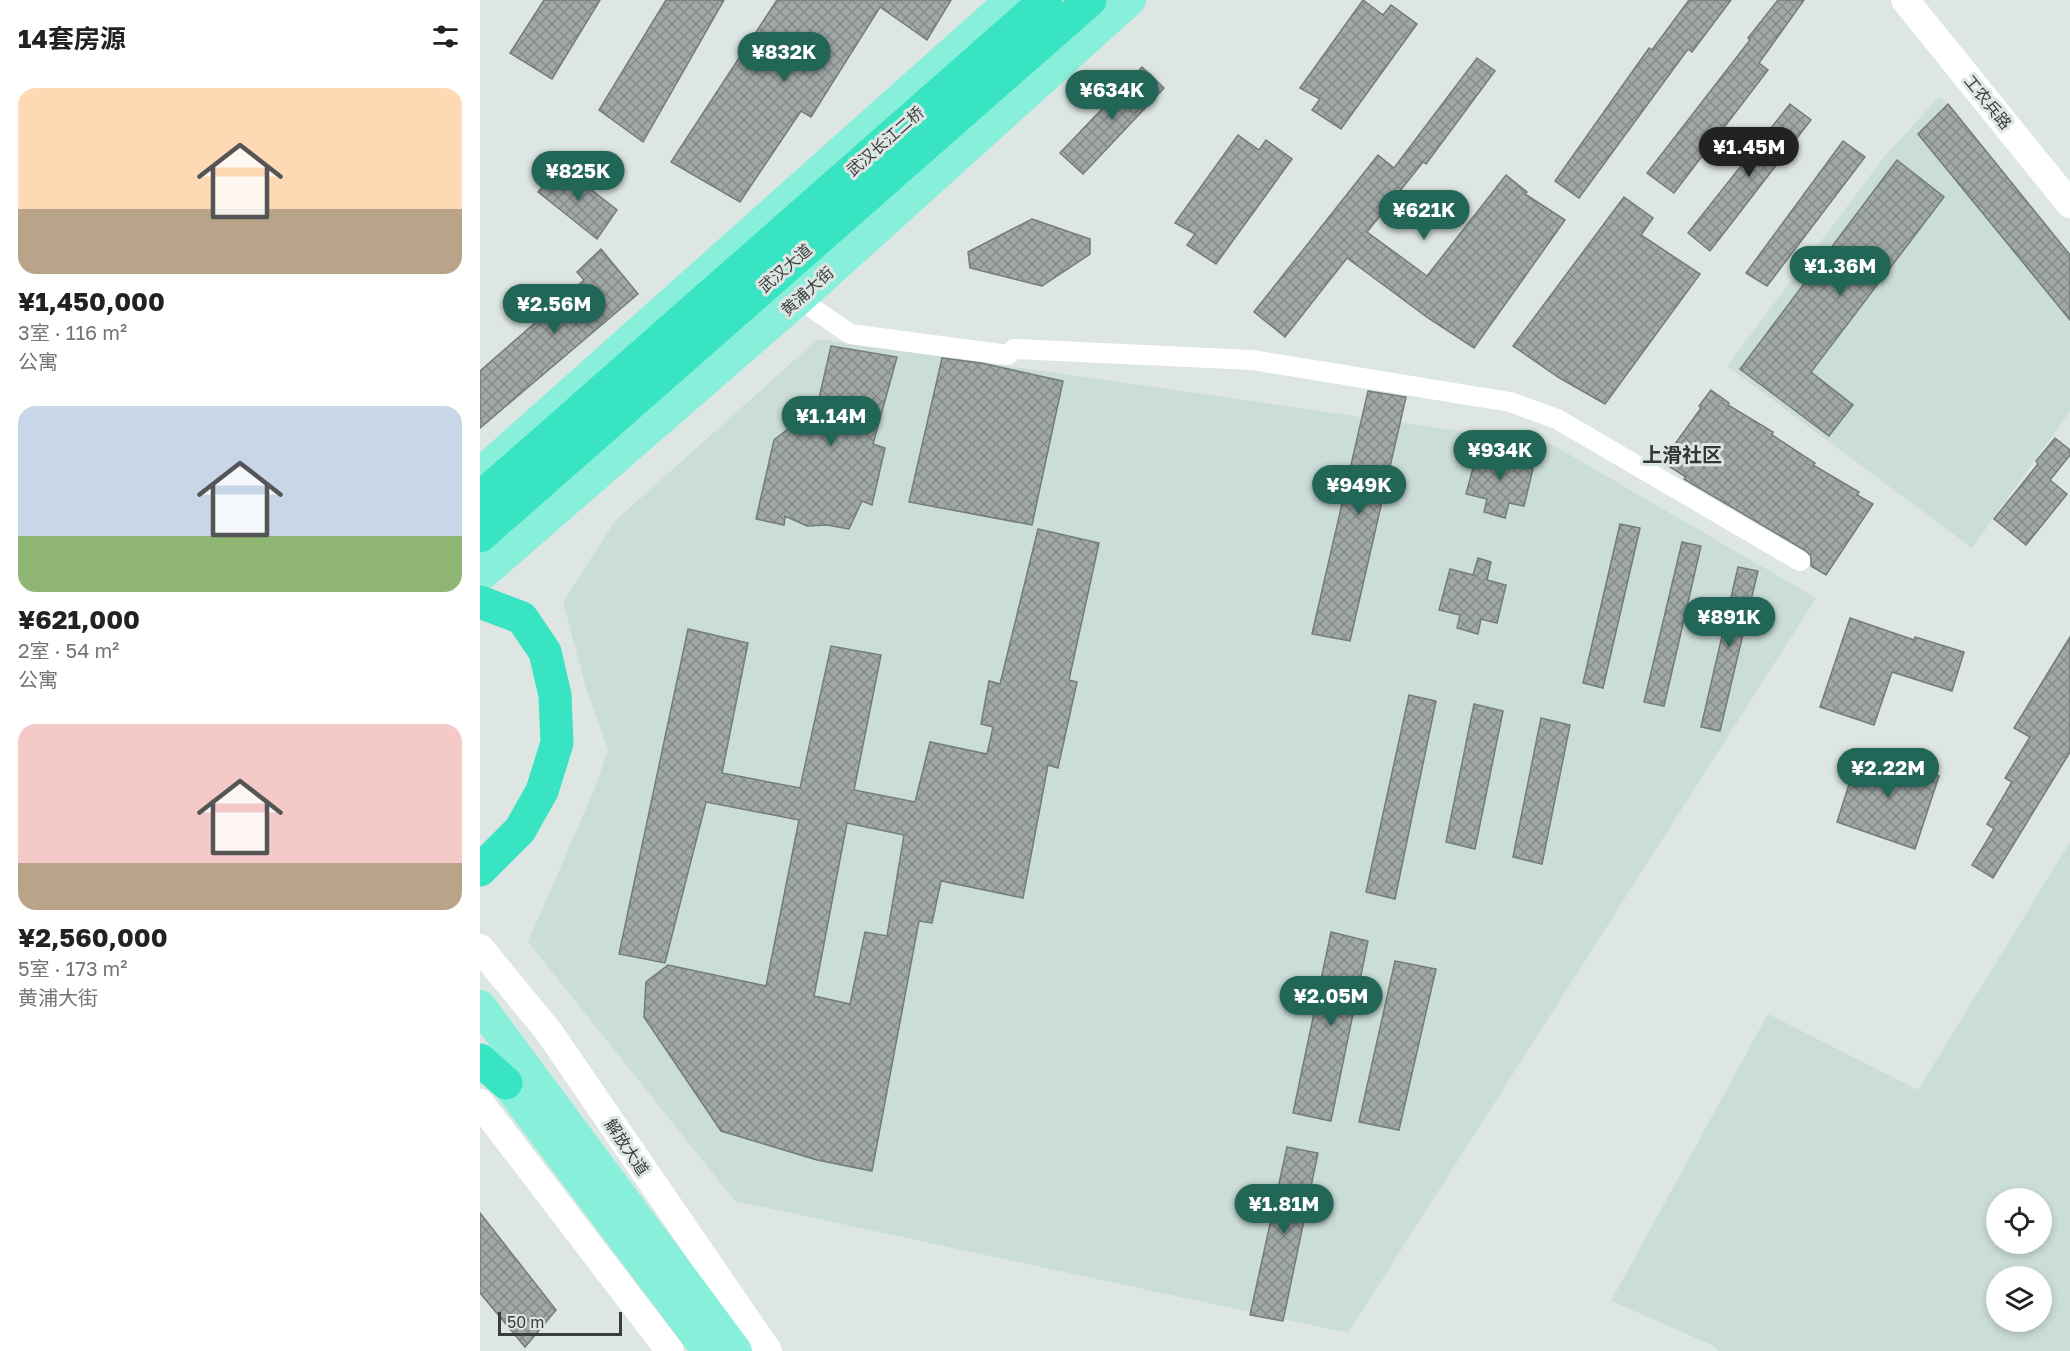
<!DOCTYPE html>
<html lang="zh">
<head>
<meta charset="utf-8">
<style>
	:root { --surface:#fff; --page:#f6f6f6; --text:#222; --muted:#767676; --accent:#226657 }
	body { margin:0; font-family:"Golos Text","Noto Sans SC",sans-serif; background:var(--page); color:var(--text); height:100vh; display:flex; flex-direction:column; font-size:22px; white-space:nowrap }
	* { box-sizing:border-box; margin:0 }
	p { font-size:20px; color:var(--muted) }
	.icon { flex:none; width:33px; height:33px; fill:none; stroke:currentColor; stroke-width:2; stroke-linecap:round; stroke-linejoin:round }
	.map { position:relative; flex:1; overflow:hidden }
	.details { display:flex; flex-direction:column; background:var(--surface); width:480px }
	.details>* { flex:none }
	.fabs { position:absolute; left:1506px; top:1188px; display:grid; gap:12px }
	.fabs a { display:grid; place-items:center; width:66px; height:66px; border-radius:50%; background:var(--surface); box-shadow:0 3px 9px #0003; font-size:30px }
	.scale { position:absolute; left:18px; bottom:15px; width:124px; box-sizing:border-box; padding-left:6px; border:3px solid #393d3c; border-top:0; font-size:16px; line-height:21px; white-space:nowrap; color:#393d3c; -webkit-text-stroke:4px #dde6e3; paint-order:stroke }
	.price { position:absolute; translate:-50% -51px; padding:0 14px; border-radius:21px; background:var(--accent); color:#fff; font-size:20px; line-height:39px; filter:drop-shadow(0 2px 3px #0008) }
	.price::after { content:''; position:absolute; left:50%; top:36px; width:18px; height:14px; margin-left:-9px; background:inherit; clip-path:polygon(0 0,100% 0,50% 100%) }
	.price.on { background:#222; color:#fff }
	ul { padding:0; list-style:none }
	li { display:grid; align-content:center; gap:12px; height:318px; padding:0 18px }
	li span { display:grid; place-items:center; height:186px; border-radius:18px; color:#555 }
	li>.icon { margin-inline-start:auto }
	span .icon { width:108px; height:108px; fill:#fffc; stroke-width:1 }
	li b { font-size:26px }
	h2 { display:flex; justify-content:space-between; align-items:center; height:72px; padding:0 18px; font-size:26px }
	main { display:flex; flex:1; min-height:0 }
	.map>svg:first-child { display:block }
	.built { fill:#cbddd7; fill-rule:evenodd }
	.building { fill:url(#building-cross-hatch); stroke:#747c7a; stroke-width:1.5; fill-rule:evenodd }
	.lines { fill:none; stroke-linecap:round; stroke-linejoin:round }
	.street { stroke:#fff; stroke-width:20 }
	.secondary { stroke:#fff; stroke-width:28 }
	.primary { stroke:#88efda; stroke-width:32 }
	.highway { stroke:#39e4c2; stroke-width:33 }
	.labels { text-anchor:middle; stroke-width:6; stroke-linejoin:round; paint-order:stroke }
	.street-label { font-size:16px; fill:#393d3c; stroke:#dde6e3 }
	.quarter-label { font-size:20px; font-weight:bold; fill:#2f3634; stroke:#dde6e3 }
</style>
</head>
<body>
<main>
<section class="details">
<h2>14套房源<svg class="icon" aria-label="filters" viewBox="0 0 24 24"><path d="M4 7h16M4 17h16"/><circle cx="9" cy="7" r="2"/><circle cx="15" cy="17" r="2"/></svg></h2>
<ul>
<li><span style="background:linear-gradient(#ffd9b3 65%,#b9a48a 0)"><svg class="icon" aria-label="home" viewBox="0 0 24 24"><path d="M3 11l9-7 9 7M6 9v11h12V9"/></svg></span><div><b>¥1,450,000</b><p>3室 · 116 m²</p><p>公寓</p></div></li>
<li><span style="background:linear-gradient(#c9d6e8 70%,#8fb573 0)"><svg class="icon" aria-label="home" viewBox="0 0 24 24"><path d="M3 11l9-7 9 7M6 9v11h12V9"/></svg></span><div><b>¥621,000</b><p>2室 · 54 m²</p><p>公寓</p></div></li>
<li><span style="background:linear-gradient(#f6c9c9 75%,#b9a48a 0)"><svg class="icon" aria-label="home" viewBox="0 0 24 24"><path d="M3 11l9-7 9 7M6 9v11h12V9"/></svg></span><div><b>¥2,560,000</b><p>5室 · 173 m²</p><p>黄浦大街</p></div></li>
</ul>
</section>
<div class="map">
<svg width="1590" height="1351" viewBox="0 0 1590 1351">
	<defs>
		<pattern id="building-cross-hatch" width="8" height="8" patternUnits="userSpaceOnUse" patternTransform="scale(1.5)"><rect width="8" height="8" fill="#a1a9a7"/><path d="M0 0l8 8M0 8l8-8" fill="none" stroke="#848b89"/></pattern>
	</defs>
	<rect width="100%" height="100%" fill="#dde6e3"/>
	<g class="built">
		<path d="M 1459,97 L 1468,104 L 1590,255 L 1590,411 L 1492,548 L 1247,366 L 1405,156 Z"/>
		<path d="M 338,339 L 1071,444 L 1336,598 L 868,1333 L 255,1201 L 48,942 L 114,790 L 128,750 L 106,688 L 83,602 L 135,521 Z"/>
		<path d="M 1590,842 L 1590,1351 L 1238,1351 L 1232,1345 L 1131,1301 L 1288,1014 L 1438,1090 ZM 1516,1198 L 1562,1198 L 1562,1244 L 1516,1244 ZM 1516,1276 L 1562,1276 L 1562,1322 L 1516,1322 Z"/>
	</g>
	<g class="building">
		<path d="M 64,0 L 120,0 L 72,79 L 30,53 Z"/>
		<path d="M 186,0 L 244,0 L 163,142 L 119,110 Z"/>
		<path d="M 297,0 L 471,0 L 447,40 L 400,7 L 331,117 L 321,111 L 260,202 L 191,162 Z"/>
		<path d="M 883,0 L 903,15 L 911,5 L 937,24 L 861,129 L 832,110 L 840,99 L 820,88 Z"/>
		<path d="M 1209,0 L 1251,0 L 1212,52 L 1208,49 L 1099,198 L 1075,181 L 1169,48 L 1172,50 Z"/>
		<path d="M 1298,0 L 1324,0 L 1279,63 L 1288,70 L 1194,193 L 1167,173 L 1270,40 L 1268,38 Z"/>
		<path d="M 997,58 L 1015,71 L 946,164 L 943,162 L 887,232 L 947,276 L 1026,175 L 1047,192 L 1045,194 L 1085,220 L 994,348 L 948,318 L 867,258 L 805,337 L 774,312 L 898,155 L 914,168 Z"/>
		<path d="M 662,67 L 684,88 L 603,174 L 580,153 Z"/>
		<path d="M 1310,104 L 1331,120 L 1230,251 L 1208,233 Z"/>
		<path d="M 1468,104 L 1590,255 L 1590,320 L 1438,134 Z"/>
		<path d="M 758,135 L 779,150 L 786,140 L 812,159 L 736,264 L 707,245 L 715,234 L 695,223 Z"/>
		<path d="M 1363,141 L 1385,157 L 1287,286 L 1266,273 Z"/>
		<path d="M 1417,160 L 1464,197 L 1331,372 L 1373,405 L 1349,436 L 1260,369 Z"/>
		<path d="M 81,166 L 137,210 L 117,239 L 58,192 Z"/>
		<path d="M 1144,197 L 1173,218 L 1161,235 L 1220,274 L 1125,404 L 1078,377 L 1033,346 Z"/>
		<path d="M 552,219 L 610,239 L 610,254 L 562,286 L 490,268 L 488,252 Z"/>
		<path d="M 121,249 L 158,294 L 0,428 L 0,371 L 104,280 L 97,272 Z"/>
		<path d="M 351,346 L 417,357 L 393,444 L 405,448 L 392,505 L 382,501 L 369,529 L 347,525 L 327,526 L 305,516 L 304,525 L 276,519 L 294,440 L 321,419 L 334,420 Z"/>
		<path d="M 462,358 L 501,363 L 583,381 L 552,525 L 429,502 Z"/>
		<path d="M 1231,390 L 1249,403 L 1248,405 L 1293,432 L 1292,435 L 1335,463 L 1333,465 L 1379,492 L 1377,495 L 1393,504 L 1346,575 L 1331,566 L 1331,556 L 1326,551 L 1204,479 L 1206,477 L 1182,462 L 1221,408 L 1219,406 Z"/>
		<path d="M 888,391 L 926,397 L 870,641 L 832,634 Z"/>
		<path d="M 1575,438 L 1590,450 L 1590,455 L 1570,480 L 1587,494 L 1546,545 L 1514,519 L 1558,464 L 1556,461 Z"/>
		<path d="M 1025,442 L 1039,446 L 1034,464 L 1053,469 L 1044,506 L 1029,503 L 1025,518 L 1004,512 L 1007,499 L 986,494 L 997,453 L 1020,458 Z"/>
		<path d="M 1140,524 L 1160,528 L 1123,688 L 1103,683 Z"/>
		<path d="M 558,529 L 619,543 L 589,680 L 597,682 L 578,768 L 568,765 L 543,898 L 461,881 L 452,923 L 439,921 L 392,1171 L 337,1160 L 241,1131 L 164,1017 L 166,982 L 188,965 L 286,986 L 319,820 L 226,802 L 185,963 L 139,954 L 208,629 L 268,643 L 242,773 L 320,788 L 351,646 L 401,655 L 374,790 L 435,802 L 450,742 L 507,754 L 513,727 L 501,724 L 509,681 L 520,684 ZM 367,823 L 424,835 L 407,936 L 385,932 L 370,1004 L 334,996 Z"/>
		<path d="M 1202,542 L 1221,546 L 1184,706 L 1164,702 Z"/>
		<path d="M 998,558 L 1011,562 L 1007,580 L 1026,585 L 1017,623 L 1001,619 L 998,634 L 977,628 L 980,615 L 959,610 L 970,569 L 993,575 Z"/>
		<path d="M 1258,567 L 1278,571 L 1240,731 L 1221,727 Z"/>
		<path d="M 1370,618 L 1434,640 L 1435,637 L 1484,652 L 1472,691 L 1412,672 L 1394,725 L 1340,707 Z"/>
		<path d="M 1590,637 L 1590,752 L 1513,878 L 1492,865 L 1514,829 L 1507,824 L 1532,782 L 1525,778 L 1550,737 L 1534,728 Z"/>
		<path d="M 929,695 L 956,701 L 915,899 L 886,892 Z"/>
		<path d="M 994,704 L 1023,711 L 995,849 L 966,842 Z"/>
		<path d="M 1061,718 L 1090,725 L 1062,864 L 1033,857 Z"/>
		<path d="M 1380,750 L 1459,776 L 1435,849 L 1357,822 Z"/>
		<path d="M 851,932 L 888,941 L 851,1121 L 813,1113 Z"/>
		<path d="M 915,961 L 956,969 L 919,1130 L 879,1122 Z"/>
		<path d="M 807,1147 L 838,1153 L 803,1321 L 770,1315 Z"/>
		<path d="M 0,1213 L 76,1310 L 45,1347 L 0,1293 Z"/>
	</g>
	<g class="lines">
		<path class="street" d="M 319,299 L 370,334 L 528,355 L 534,349 L 772,360 L 1030,402 L 1077,419 L 1320,561"/>
		<g class="secondary">
			<path d="M 1425,0 L 1590,204"/>
			<path d="M 0,948 L 69,1032 L 288,1351"/>
			<path d="M 0,1103 L 190,1351"/>
		</g>
		<g class="primary">
			<path d="M 0,474 L 531,0"/>
			<path d="M 0,576 L 319,299 L 650,0"/>
			<path d="M 0,1006 L 256,1351"/>
			<path d="M 10,1061 L 228,1351"/>
		</g>
		<g class="highway">
			<path d="M 0,498 L 566,0"/>
			<path d="M 0,536 L 610,0"/>
			<path d="M 0,602 L 42,618 L 65,652 L 75,695 L 77,743 L 62,791 L 40,830 L 0,870"/>
			<path d="M 0,1060 L 26,1083"/>
		</g>
	</g>
	<g class="labels">
		<g class="street-label">
			<text transform="translate(1508 102) rotate(51)" y="6">工农兵路</text>
			<text transform="translate(405 141) rotate(-41)" y="6">武汉长江二桥</text>
			<text transform="translate(305 268) rotate(-41)" y="6">武汉大道</text>
			<text transform="translate(327 291) rotate(-42)" y="6">黄浦大街</text>
			<text transform="translate(147 1147) rotate(56)" y="6">解放大道</text>
		</g>
		<g class="quarter-label">
			<text x="1202" y="462">上滑社区</text>
		</g>
	</g>
</svg>
<div class="fabs">
<a><svg class="icon" aria-label="locate" viewBox="0 0 24 24"><circle cx="12" cy="12" r="6"/><path d="M12 2v4M12 18v4M2 12h4M18 12h4"/></svg></a>
<a><svg class="icon" aria-label="layers" viewBox="0 0 24 24"><path d="M12 4l9 5-9 5-9-5zM3 14l9 5 9-5"/></svg></a>
</div>
<div class="scale">50 m</div>
<b class="price" style="left:304px;top:83px">¥832K</b>
<b class="price" style="left:632px;top:121px">¥634K</b>
<b class="price on" style="left:1269px;top:178px">¥1.45M</b>
<b class="price" style="left:98px;top:202px">¥825K</b>
<b class="price" style="left:944px;top:241px">¥621K</b>
<b class="price" style="left:1360px;top:297px">¥1.36M</b>
<b class="price" style="left:74px;top:335px">¥2.56M</b>
<b class="price" style="left:351px;top:447px">¥1.14M</b>
<b class="price" style="left:1020px;top:481px">¥934K</b>
<b class="price" style="left:879px;top:516px">¥949K</b>
<b class="price" style="left:1249px;top:648px">¥891K</b>
<b class="price" style="left:1408px;top:799px">¥2.22M</b>
<b class="price" style="left:851px;top:1027px">¥2.05M</b>
<b class="price" style="left:804px;top:1235px">¥1.81M</b>
</div>
</main>
</body>
</html>
